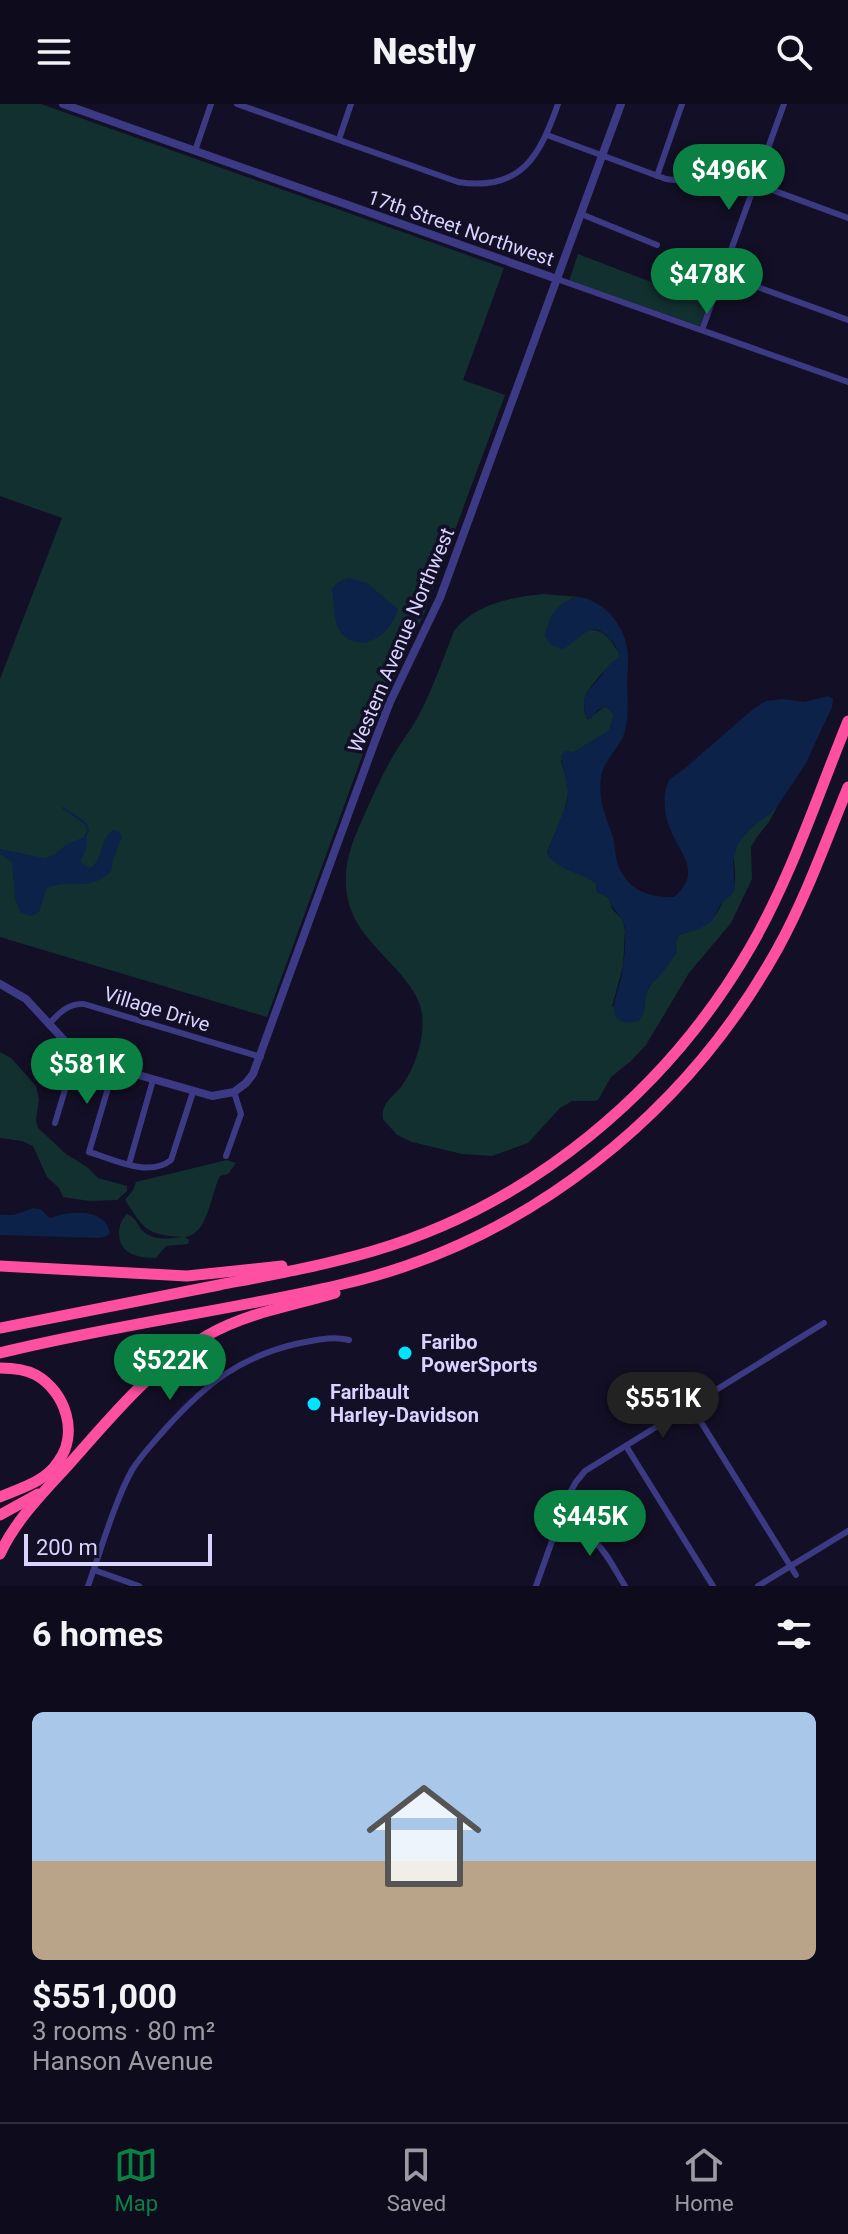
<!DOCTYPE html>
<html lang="en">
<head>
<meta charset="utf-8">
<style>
	:root { --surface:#0e0b1c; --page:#171425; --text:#f1f3f6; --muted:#9b9ba3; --line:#2e2b3b; --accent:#0b8043 }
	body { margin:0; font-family:Roboto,sans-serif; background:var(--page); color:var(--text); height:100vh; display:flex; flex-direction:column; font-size:30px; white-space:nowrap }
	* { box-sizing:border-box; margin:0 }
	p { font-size:26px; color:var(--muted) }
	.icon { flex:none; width:44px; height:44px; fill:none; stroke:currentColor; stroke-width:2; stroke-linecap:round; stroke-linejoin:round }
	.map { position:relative; height:1482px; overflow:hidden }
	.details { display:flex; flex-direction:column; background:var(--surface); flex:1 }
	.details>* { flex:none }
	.scale { position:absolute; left:24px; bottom:20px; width:188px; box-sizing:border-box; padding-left:8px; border:4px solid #d9d4ff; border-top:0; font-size:22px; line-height:28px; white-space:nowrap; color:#d9d4ff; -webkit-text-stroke:6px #130f26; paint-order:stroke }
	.price { position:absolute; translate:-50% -68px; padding:0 18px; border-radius:28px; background:var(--accent); color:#fff; font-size:26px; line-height:52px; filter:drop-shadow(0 2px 4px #0008) }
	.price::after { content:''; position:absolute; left:50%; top:48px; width:24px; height:18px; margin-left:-12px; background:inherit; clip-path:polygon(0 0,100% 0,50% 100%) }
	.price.active { background:#222; color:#fff }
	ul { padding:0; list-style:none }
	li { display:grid; align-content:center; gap:16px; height:424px; padding:0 32px }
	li+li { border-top:2px solid var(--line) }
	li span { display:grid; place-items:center; height:248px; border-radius:12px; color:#555 }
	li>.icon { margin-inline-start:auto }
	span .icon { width:144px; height:144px; fill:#fffc; stroke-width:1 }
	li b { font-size:34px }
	h2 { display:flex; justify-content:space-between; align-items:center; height:96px; padding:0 32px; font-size:34px }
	header { display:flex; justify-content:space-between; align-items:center; height:104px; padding:0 32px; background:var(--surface); font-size:36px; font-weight:800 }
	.menu { display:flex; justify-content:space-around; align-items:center; height:112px; border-top:2px solid var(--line); background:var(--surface); font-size:22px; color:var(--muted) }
	.menu a { display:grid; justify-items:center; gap:4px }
	.menu .active { color:var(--accent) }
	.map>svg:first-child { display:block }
	.green { fill:#12302f }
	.water { fill:#0c2248 }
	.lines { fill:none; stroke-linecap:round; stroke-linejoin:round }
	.stream { stroke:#0c2248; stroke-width:2 }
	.minor { stroke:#3d3a85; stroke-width:6 }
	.tertiary { stroke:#3d3a85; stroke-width:8 }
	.motorway { stroke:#ff4fa3; stroke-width:11 }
	.poi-dot { fill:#00e5ff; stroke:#130f26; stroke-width:3 }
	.labels { text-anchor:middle; stroke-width:7; stroke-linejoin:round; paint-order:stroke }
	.street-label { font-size:20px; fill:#d9d4ff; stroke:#130f26 }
	.poi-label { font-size:20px; font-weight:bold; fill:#d9d4ff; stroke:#130f26; text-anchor:start }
</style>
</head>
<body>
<header><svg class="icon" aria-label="menu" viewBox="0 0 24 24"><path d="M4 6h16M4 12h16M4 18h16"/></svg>Nestly<svg class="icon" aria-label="search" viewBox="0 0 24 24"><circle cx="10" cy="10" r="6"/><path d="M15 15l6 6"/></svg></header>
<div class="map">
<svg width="848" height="1482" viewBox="0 0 848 1482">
	<rect width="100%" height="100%" fill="#130f26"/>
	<g class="green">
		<path d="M 0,0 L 41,0 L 504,164 L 463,276 L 505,291 L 424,510 L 380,603 L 267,913 L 0,833 L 0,575 L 62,414 L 0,392 Z"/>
		<path d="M 671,145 L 722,163 L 700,222 L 569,177 L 578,150 L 659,181 Z"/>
		<path d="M 544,490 L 580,493 L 570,495 L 585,527 C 602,522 611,536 619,549 L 619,554 C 610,559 588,584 585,593 C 583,600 584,607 586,613 L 588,615 L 604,603 L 608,604 L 614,611 L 609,627 L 574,648 L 568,648 L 561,657 C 563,665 567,673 568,682 C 570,702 554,729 547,749 L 564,764 L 591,775 L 596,780 L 597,788 L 608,793 L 613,806 L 623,816 L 625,827 L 623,862 L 612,903 L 646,890 C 651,878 666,860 675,851 L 676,837 L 679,831 C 693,825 707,824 716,810 C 717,809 722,800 722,799 C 728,792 734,788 735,778 C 736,765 731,753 737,740 C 746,723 765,715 778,701 L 769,718 L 757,733 L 751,743 L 752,775 L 731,819 L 689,869 L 646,941 L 631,957 L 611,973 L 598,996 L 593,997 L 572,997 L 560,1004 L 528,1039 L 492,1052 L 462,1050 L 412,1038 L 397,1031 L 383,1015 C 381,997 395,992 403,980 C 416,961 425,933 422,910 C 417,872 365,845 351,806 C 338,769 351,740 366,707 C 373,692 379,677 387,663 C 396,645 409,629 419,611 C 433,584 443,555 454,527 C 474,500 512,493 544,490 Z"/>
		<path d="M 0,948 L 11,954 L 36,982 L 39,995 L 36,1016 L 38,1024 L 66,1050 L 87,1063 L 98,1074 L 127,1082 L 127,1087 L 117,1096 L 89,1097 L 63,1093 L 59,1084 L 47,1073 L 33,1042 L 22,1037 L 0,1034 Z"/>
		<path d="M 227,1056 L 236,1059 L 228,1070 L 220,1072 C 211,1089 208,1131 185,1133 L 189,1136 L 188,1140 L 166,1142 L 156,1154 C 138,1154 118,1150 119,1127 C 120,1119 122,1115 127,1110 C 136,1114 136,1118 141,1125 C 151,1137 168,1135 182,1133 C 146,1131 144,1125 125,1096 L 133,1086 L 136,1078 Z"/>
	</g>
	<g class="water">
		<path d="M 349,474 L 367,479 L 398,505 C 392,523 383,533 365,539 C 330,537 336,510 332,485 L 338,478 Z"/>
		<path d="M 580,493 C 606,498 626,523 628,550 C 629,560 627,571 627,581 C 628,597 629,614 624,630 C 618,646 604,656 601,673 C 598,697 606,713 613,733 C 615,741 615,750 617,758 C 626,785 647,794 674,793 C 703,769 680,749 670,725 C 664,710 662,691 669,676 L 684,665 L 752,606 L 766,597 L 783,595 L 804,598 L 828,592 L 833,595 L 832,603 L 805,661 L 778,701 L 770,710 L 753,722 L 738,739 L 733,758 L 735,783 L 733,789 L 721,800 L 711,818 L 697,826 L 679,831 L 676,837 L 677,848 C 671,856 667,863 661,870 C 657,876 651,878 648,885 C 643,897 648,906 639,917 C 599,926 618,889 622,870 C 624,856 626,840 625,826 C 625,813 612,807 608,793 L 597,788 L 596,780 C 582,767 556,767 547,749 L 567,699 L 568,688 L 561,651 L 565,647 L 574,648 L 609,627 L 614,611 L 608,604 L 604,603 L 598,606 L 591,615 L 586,613 C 580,590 588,588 601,572 C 608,563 608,560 619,553 C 618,546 616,542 611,536 C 589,511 582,537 562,545 L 551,541 L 545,532 C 549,511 558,497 580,493 Z"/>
		<path d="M 113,726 L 118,727 L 122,733 L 113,756 L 111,768 C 86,789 75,774 47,784 L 39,808 L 31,812 L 21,809 L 15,795 L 12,758 L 0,750 L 0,745 L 44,754 L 54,751 L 67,740 L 85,733 L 87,735 L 86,745 L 80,758 L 90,764 C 104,755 99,736 113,726 Z"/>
		<path d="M 34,1104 L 40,1105 L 50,1114 C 69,1107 104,1103 110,1128 L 107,1132 L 99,1134 L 0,1131 L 0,1111 L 13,1111 Z"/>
	</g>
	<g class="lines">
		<path class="stream" d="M 63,704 L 81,716 L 86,720 L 88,727 L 85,733"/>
		<g class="minor">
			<path d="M 237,0 L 458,78 C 522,88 540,51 558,0"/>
			<path d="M 547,31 L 666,75 C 692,79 719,72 745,76 L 848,114"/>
			<path d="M 339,35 L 351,0"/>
			<path d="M 195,47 L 211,0"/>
			<path d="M 657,72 L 682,0"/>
			<path d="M 581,110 L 657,141"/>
			<path d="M 722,170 L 848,216"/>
			<path d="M 557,175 L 848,278"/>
			<path d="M 702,226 L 784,0"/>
			<path d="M 49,920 C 59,909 68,899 84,900 L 261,953"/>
			<path d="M 114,964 L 89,1048 C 113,1055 149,1074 171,1056 L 193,988"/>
			<path d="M 55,1019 L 76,949"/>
			<path d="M 226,1052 L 241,1010 L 234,988"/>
			<path d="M 129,1060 L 153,976"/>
			<path d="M 640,1292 L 658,1321"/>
			<path d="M 691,1302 L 796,1471"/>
			<path d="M 626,1342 L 713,1482"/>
			<path d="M 559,1418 C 601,1434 603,1446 625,1482"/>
			<path d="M 94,1466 L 139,1482"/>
			<path d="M 88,1482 C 101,1446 114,1399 132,1366 C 142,1350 155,1337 167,1323 C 207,1279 241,1252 300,1239 C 317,1236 332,1232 349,1236"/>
			<path d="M 536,1482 L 568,1392 L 576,1378 L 585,1367 L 824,1219"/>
			<path d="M 758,1482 L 848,1427"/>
		</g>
		<g class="tertiary">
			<path d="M 63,0 L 557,175"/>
			<path d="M 0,880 L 26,895 L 74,947 L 93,958 L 212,992 L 234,988 L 246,979 L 253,970 L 375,637 L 390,598 L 440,494 L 621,0"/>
		</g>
		<g class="motorway">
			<path d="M 0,1162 L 187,1172 L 282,1162"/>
			<path d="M 0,1224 C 73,1209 146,1195 219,1181 C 271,1171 322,1162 373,1147 C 531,1101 668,986 750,844 C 791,773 817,693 848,617"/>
			<path d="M 0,1249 C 112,1221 227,1207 339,1181 C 526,1139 686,1010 778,844 C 806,793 826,737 848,683"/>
			<path d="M 0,1264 C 13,1264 25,1265 36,1271 C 66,1288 79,1330 58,1358 C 45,1378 21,1384 0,1393"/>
			<path d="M 0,1411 L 38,1390"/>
			<path d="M 0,1450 C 16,1415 45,1387 71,1358 C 113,1311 152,1262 208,1231 C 249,1208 292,1202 335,1189"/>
		</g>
	</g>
	<g class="poi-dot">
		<circle cx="405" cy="1249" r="8"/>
		<circle cx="314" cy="1300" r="8"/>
	</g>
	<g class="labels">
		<g class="street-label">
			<text transform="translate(461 124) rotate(19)" y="7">17th Street Northwest</text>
			<text transform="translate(401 536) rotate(-67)" y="7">Western Avenue Northwest</text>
			<text transform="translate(157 905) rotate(17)" y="7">Village Drive</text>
		</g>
		<g class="poi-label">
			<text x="421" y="1245">Faribo<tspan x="421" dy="23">PowerSports</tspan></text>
			<text x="330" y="1295">Faribault<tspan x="330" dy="23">Harley-Davidson</tspan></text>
		</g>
	</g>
</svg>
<div class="scale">200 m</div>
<b class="price" style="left:729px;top:108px">$496K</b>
<b class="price" style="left:707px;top:212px">$478K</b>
<b class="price" style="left:87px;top:1002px">$581K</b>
<b class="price" style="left:170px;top:1298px">$522K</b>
<b class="price active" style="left:663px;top:1336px">$551K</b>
<b class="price" style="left:590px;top:1454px">$445K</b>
</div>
<section class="details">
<h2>6 homes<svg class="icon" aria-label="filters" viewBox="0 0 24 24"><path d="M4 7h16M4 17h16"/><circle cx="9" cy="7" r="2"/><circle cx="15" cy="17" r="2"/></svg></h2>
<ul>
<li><span style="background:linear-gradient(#a9c7e8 60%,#b9a48a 0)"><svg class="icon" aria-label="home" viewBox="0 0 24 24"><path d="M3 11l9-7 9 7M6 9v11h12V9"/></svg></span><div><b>$551,000</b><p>3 rooms · 80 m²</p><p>Hanson Avenue</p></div></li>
</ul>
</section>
<nav class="menu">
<a class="active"><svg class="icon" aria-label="map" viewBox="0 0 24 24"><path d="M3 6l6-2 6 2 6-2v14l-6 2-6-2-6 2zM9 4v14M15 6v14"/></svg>Map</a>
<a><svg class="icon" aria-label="saved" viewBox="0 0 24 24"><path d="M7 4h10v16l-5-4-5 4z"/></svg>Saved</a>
<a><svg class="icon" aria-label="home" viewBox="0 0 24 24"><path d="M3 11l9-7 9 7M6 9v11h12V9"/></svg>Home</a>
</nav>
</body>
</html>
